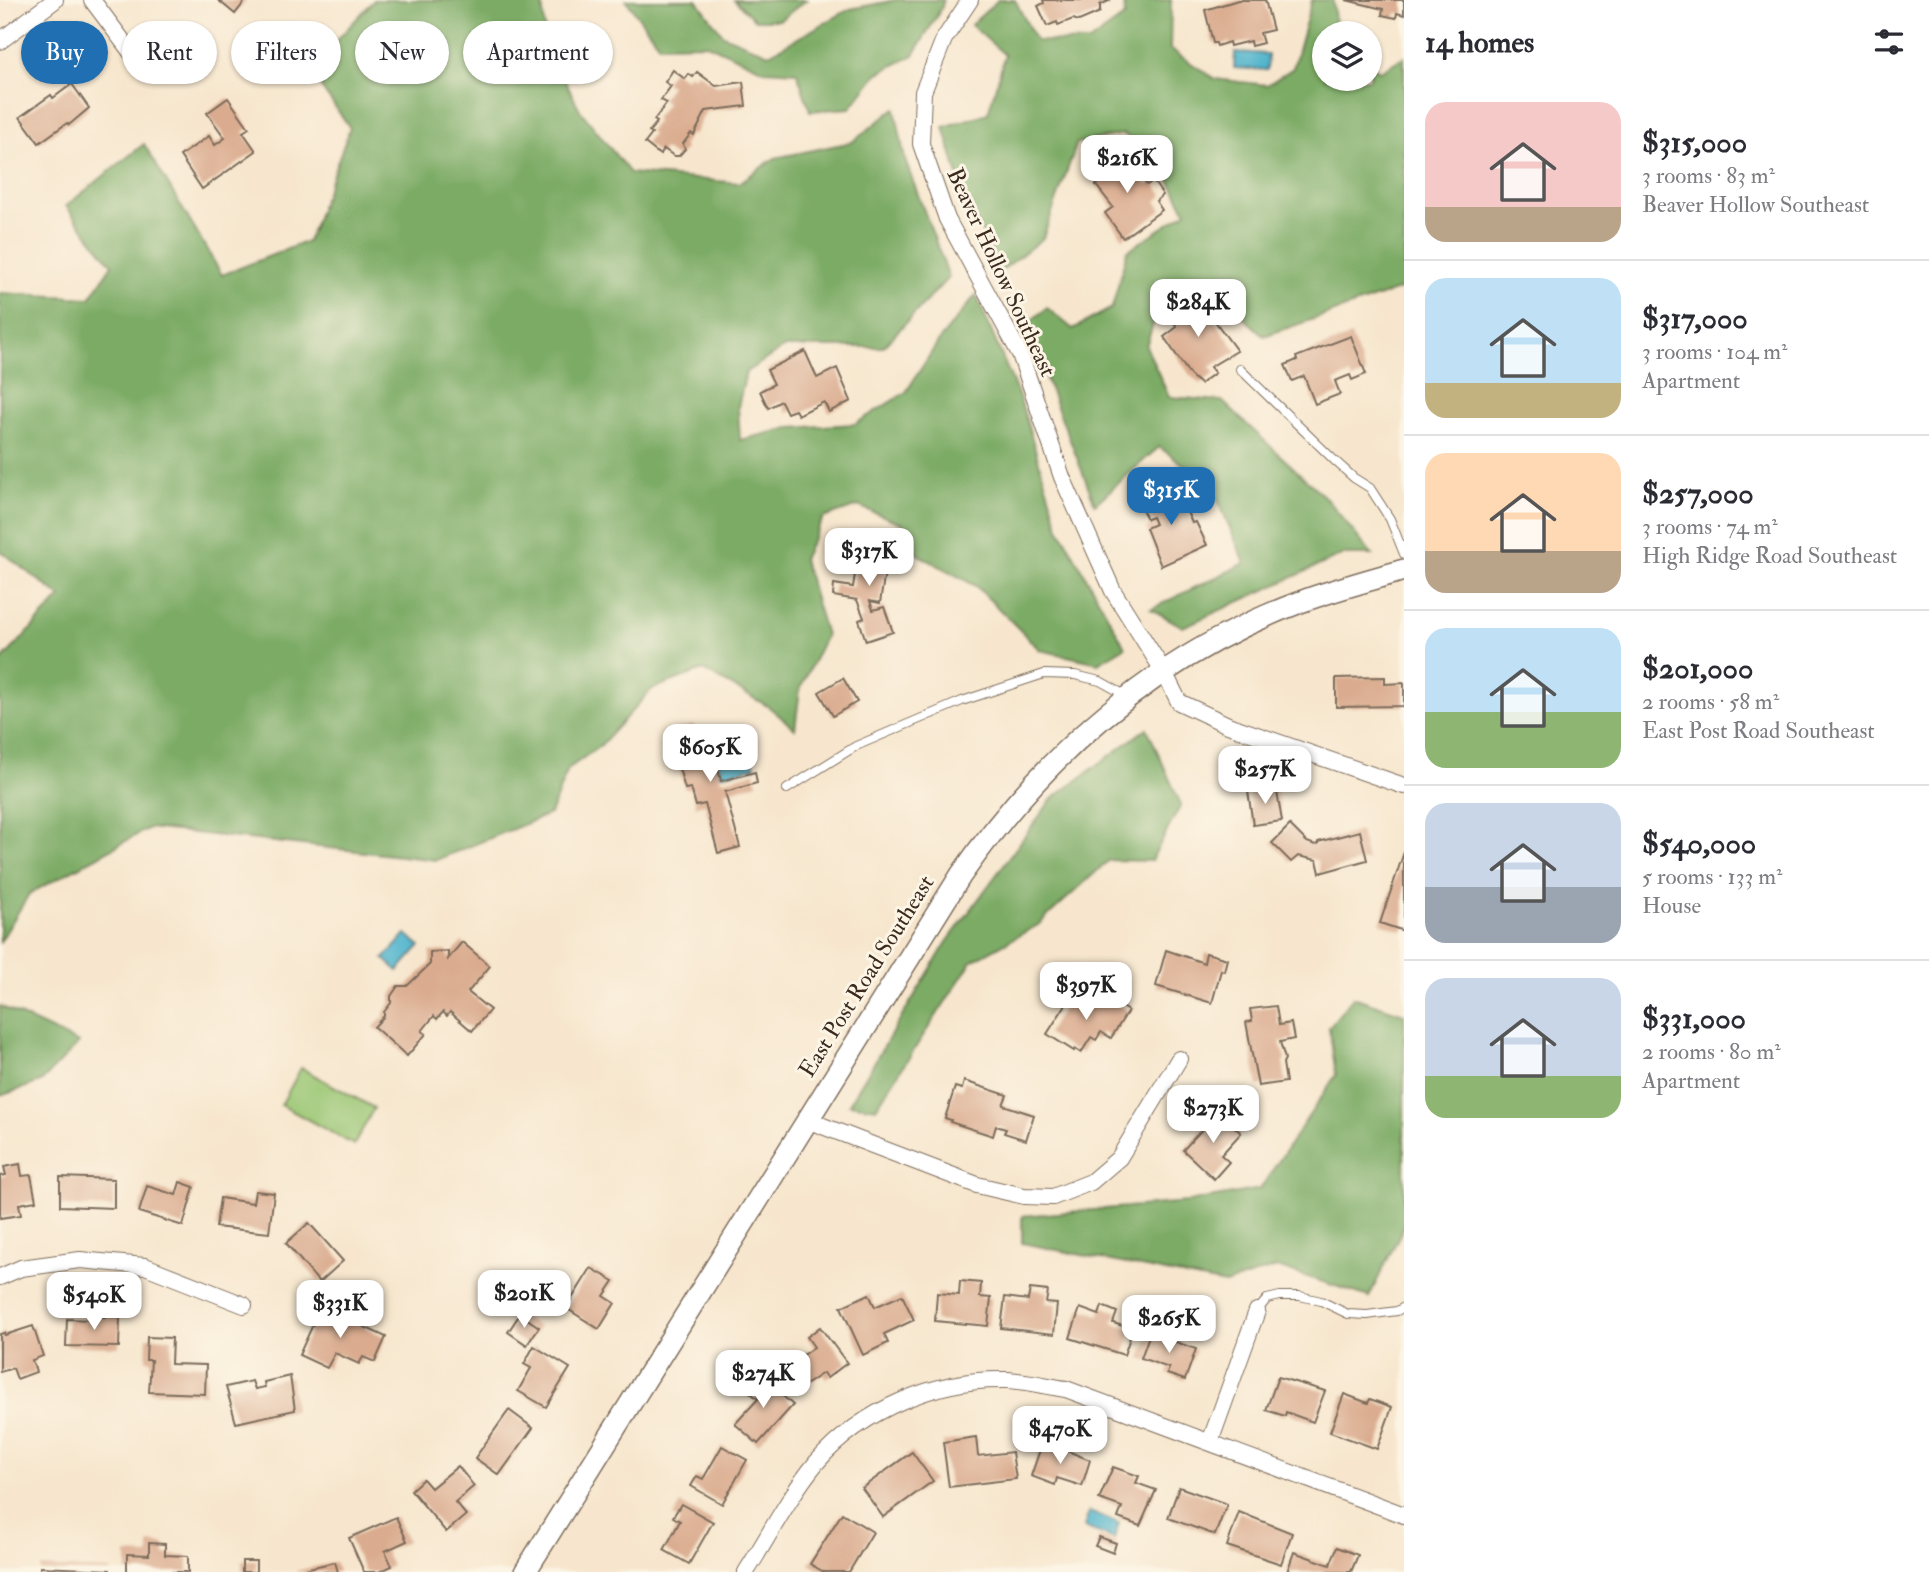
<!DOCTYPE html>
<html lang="en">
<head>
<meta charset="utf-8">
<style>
	:root { --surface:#fff; --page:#f7f7f7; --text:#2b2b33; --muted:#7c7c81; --line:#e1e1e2; --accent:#1f6fb2 }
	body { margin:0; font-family:"IM FELL Double Pica",serif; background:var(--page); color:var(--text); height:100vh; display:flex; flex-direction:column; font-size:26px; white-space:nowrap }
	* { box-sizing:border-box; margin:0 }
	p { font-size:23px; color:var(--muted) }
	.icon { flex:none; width:38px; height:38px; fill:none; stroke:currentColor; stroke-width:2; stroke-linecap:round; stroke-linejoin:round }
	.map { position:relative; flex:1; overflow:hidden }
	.panel { display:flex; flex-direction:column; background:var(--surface); width:525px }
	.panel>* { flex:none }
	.hud { position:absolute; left:21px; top:21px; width:665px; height:63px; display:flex; gap:14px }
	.controls { position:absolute; left:1312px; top:21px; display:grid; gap:14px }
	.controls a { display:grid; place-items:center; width:70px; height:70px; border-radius:50%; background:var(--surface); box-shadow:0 2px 5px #0004; font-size:35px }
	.price { position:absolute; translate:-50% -60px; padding:0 16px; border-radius:14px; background:#fff; color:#222; font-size:23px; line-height:46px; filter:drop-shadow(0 2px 4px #0008) }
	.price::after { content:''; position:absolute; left:50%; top:42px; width:21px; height:16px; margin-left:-10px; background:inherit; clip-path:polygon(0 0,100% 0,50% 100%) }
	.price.selected { background:var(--accent); color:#fff }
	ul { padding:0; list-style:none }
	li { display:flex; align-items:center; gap:21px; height:175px; padding:0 21px }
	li+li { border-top:2px solid var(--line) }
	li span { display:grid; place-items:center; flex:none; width:196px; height:140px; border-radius:21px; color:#555 }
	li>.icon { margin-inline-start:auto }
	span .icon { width:84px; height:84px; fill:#fffc; stroke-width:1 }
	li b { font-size:30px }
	h2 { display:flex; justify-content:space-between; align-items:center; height:84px; padding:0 21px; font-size:30px }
	.chip { padding:0 24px; border-radius:32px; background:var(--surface); box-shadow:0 2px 5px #0004; font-size:24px; line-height:63px }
	.chip.selected { background:var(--accent); color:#fff }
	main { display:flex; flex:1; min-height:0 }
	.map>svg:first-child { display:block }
	.green { fill:#9ac673; stroke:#6a7848; stroke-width:2 }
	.forest { fill:#7bab65; stroke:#5b6a42; stroke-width:2 }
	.water { fill:#4db3cc; stroke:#446e75; stroke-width:2 }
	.building { fill:#daab8e }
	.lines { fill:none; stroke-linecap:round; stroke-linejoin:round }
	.service-casing { stroke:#7d6c5b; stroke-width:10 }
	.minor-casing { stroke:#7d6c5b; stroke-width:18 }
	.secondary-casing { stroke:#7d6c5b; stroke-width:24 }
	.service { stroke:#fff; stroke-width:8 }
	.minor { stroke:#fff; stroke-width:16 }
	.secondary { stroke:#fff; stroke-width:21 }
	.labels { text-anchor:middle; stroke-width:6; stroke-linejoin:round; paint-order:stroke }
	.street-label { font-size:23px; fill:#3b2a1e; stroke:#fcf5e5 }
</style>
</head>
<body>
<main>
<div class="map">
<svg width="1404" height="1572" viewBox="0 0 1404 1572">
	<rect width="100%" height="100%" fill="#fcf5e5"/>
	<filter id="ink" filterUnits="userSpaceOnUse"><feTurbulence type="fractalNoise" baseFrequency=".0143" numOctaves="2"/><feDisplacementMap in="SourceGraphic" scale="14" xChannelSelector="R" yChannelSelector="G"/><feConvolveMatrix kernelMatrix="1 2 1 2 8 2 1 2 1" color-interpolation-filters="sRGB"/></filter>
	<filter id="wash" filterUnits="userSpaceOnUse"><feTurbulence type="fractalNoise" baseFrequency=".00686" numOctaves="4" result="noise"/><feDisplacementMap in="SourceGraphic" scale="28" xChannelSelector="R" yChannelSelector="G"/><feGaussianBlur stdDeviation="1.57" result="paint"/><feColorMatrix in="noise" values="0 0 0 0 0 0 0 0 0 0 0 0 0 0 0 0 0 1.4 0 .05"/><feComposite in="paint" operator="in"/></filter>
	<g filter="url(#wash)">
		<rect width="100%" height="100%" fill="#f7e6cd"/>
		<path class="green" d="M 301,1068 L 374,1108 L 354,1145 L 281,1105 Z"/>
		<g class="forest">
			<path d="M 374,0 L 542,0 L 546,44 L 580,110 L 630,173 L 739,183 L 775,158 L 852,142 L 895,108 L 905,160 L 949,277 L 883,347 L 785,347 L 746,372 L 738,407 L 740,440 L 790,428 L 855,424 L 906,392 L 940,339 L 976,295 L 1020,399 L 1059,528 L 1125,647 L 1098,663 L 1040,650 L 976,586 L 917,554 L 903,524 L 858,506 L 823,518 L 803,559 L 826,635 L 800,689 L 795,729 L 769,707 L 703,670 L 652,689 L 601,745 L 568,769 L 550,814 L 436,860 L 149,828 L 29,894 L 0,942 L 0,662 L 61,597 L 0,551 L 0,293 L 90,298 L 112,265 L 66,206 L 144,144 L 222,275 L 308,241 L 350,128 L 309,70 Z"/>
			<path d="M 626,0 L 697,0 L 723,35 L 769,54 L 850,9 L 896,0 L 943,0 L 942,7 L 914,55 L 878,73 L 850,108 L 810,111 L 797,72 L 764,70 L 707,44 L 659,45 Z"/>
			<path d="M 734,0 L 806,0 L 780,20 L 755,20 Z"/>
			<path d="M 998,0 L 1015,0 L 1036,41 L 1089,42 L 1125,16 L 1124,0 L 1171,0 L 1170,49 L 1215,79 L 1267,85 L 1293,68 L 1312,0 L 1333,0 L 1336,33 L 1325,33 L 1325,79 L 1370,79 L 1370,66 L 1380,71 L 1404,57 L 1404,288 L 1264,336 L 1196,274 L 1161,300 L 1146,346 L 1169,397 L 1222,401 L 1328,500 L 1372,555 L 1342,555 L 1183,627 L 1151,609 L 1245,563 L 1211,484 L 1159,447 L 1095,504 L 1025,325 L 1047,308 L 1073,329 L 1112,308 L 1127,251 L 1186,212 L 1155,153 L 1123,134 L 1077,143 L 1043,238 L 1001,271 L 963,193 L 944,127 L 988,113 L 1005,55 L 971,25 Z"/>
			<path d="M 1147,728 L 1181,805 L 1151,861 L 1109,860 L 1038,925 L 972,961 L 876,1108 L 849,1104 L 947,942 L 1052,799 Z"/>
			<path d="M 1353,997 L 1404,1014 L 1404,1226 L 1369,1297 L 1277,1267 L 1225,1284 L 1022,1243 L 1022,1216 L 1187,1202 L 1260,1189 L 1336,1075 L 1329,1027 Z"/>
			<path d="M 0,1006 L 79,1043 L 41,1082 L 0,1096 Z"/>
		</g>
		<g class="water">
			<path d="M 1235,52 L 1268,54 L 1267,70 L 1234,68 Z"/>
			<path d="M 749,748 L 755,767 L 721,775 L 717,757 Z"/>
			<path d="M 406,934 L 420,946 L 398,971 L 384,959 Z"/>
			<path d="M 1089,1512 L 1119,1523 L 1114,1539 L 1084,1527 Z"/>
		</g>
		<g id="blocks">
			<g class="building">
				<path d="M 218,0 L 246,0 L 235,14 Z"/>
				<path d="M 1043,0 L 1111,0 L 1100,5 L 1100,12 L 1079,21 L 1073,19 L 1058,25 L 1057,22 L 1047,26 L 1038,6 L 1044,3 Z"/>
				<path d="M 1238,0 L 1265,0 L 1273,30 L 1260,33 L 1263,43 L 1251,46 L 1250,41 L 1230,46 L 1229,42 L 1217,46 L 1216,43 L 1213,43 L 1205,10 Z"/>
				<path d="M 1346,0 L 1404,0 L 1404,15 L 1397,13 L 1396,18 L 1382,15 L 1383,9 Z"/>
				<path d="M 673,70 L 685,79 L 689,74 L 693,77 L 697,72 L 716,86 L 743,82 L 746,106 L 706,111 L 694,135 L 691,133 L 683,144 L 685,149 L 679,156 L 674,156 L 664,149 L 660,155 L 645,143 L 652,134 L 649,132 L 657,122 L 654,120 L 667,103 L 661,100 L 671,86 L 665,82 Z"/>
				<path d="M 72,84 L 89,108 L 69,125 L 67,123 L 39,143 L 20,117 L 51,95 L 53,98 Z"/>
				<path d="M 228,98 L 249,128 L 243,132 L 256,151 L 202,189 L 180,156 L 209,136 L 215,145 L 225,138 L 207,113 Z"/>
				<path d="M 1120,153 L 1132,170 L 1135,168 L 1147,185 L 1153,181 L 1163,195 L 1156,201 L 1162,210 L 1123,238 L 1105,213 L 1113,207 L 1096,185 L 1098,184 L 1091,174 Z"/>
				<path d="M 1194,293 L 1237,351 L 1210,367 L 1215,373 L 1200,384 L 1190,375 L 1164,337 L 1177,327 L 1170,316 L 1179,309 L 1177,306 Z"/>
				<path d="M 1351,336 L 1366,374 L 1352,380 L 1350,375 L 1335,381 L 1340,394 L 1315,404 L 1304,376 L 1292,381 L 1285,365 L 1297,360 L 1296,357 Z"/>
				<path d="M 805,351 L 817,378 L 837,368 L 851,401 L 829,412 L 824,402 L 798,415 L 795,410 L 787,413 L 781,401 L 768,408 L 760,391 L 774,384 L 767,370 Z"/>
				<path d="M 1175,486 L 1192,523 L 1196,522 L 1207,545 L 1161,566 L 1146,528 L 1155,524 L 1152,517 L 1147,519 L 1139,503 Z"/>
				<path d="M 861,537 L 885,540 L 881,566 L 886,566 L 880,603 L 870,601 L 873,610 L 884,607 L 893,632 L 866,641 L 859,620 L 864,618 L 857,600 L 833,596 L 834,584 L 853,587 Z"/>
				<path d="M 1385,677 L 1385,684 L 1404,683 L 1404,706 L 1336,707 L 1336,678 Z"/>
				<path d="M 843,678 L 857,702 L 833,716 L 819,692 Z"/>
				<path d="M 694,725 L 697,738 L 717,733 L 722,750 L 714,752 L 721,781 L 755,772 L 757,783 L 725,792 L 740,847 L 718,853 L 705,804 L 696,806 L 691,788 L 685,789 L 677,761 L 683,760 L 675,730 Z"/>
				<path d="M 1276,786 L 1282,821 L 1253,825 L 1248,791 Z"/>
				<path d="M 1290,825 L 1307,842 L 1315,845 L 1318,844 L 1318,842 L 1360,831 L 1367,860 L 1320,873 L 1317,860 L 1298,856 L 1291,862 L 1272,843 Z"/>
				<path d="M 1404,852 L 1404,931 L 1380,923 Z"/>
				<path d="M 462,942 L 490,966 L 468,992 L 490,1010 L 472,1031 L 450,1012 L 447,1016 L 443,1012 L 437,1019 L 434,1016 L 422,1031 L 426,1034 L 407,1056 L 374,1027 L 384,1016 L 384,1012 L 391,1003 L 391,996 L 398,986 L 407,986 L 430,964 L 430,952 L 448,951 L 448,959 Z"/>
				<path d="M 1166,950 L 1204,963 L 1206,953 L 1227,959 L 1224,971 L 1221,970 L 1212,1003 L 1156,986 Z"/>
				<path d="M 1085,994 L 1102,1005 L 1107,998 L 1128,1011 L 1111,1038 L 1101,1032 L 1096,1040 L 1091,1037 L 1081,1053 L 1075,1049 L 1074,1051 L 1047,1034 L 1070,998 L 1078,1003 Z"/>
				<path d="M 1276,1006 L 1279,1025 L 1291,1023 L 1294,1039 L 1280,1042 L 1285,1059 L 1283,1063 L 1286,1082 L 1258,1086 L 1246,1022 L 1252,1021 L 1250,1009 Z"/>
				<path d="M 964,1081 L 1007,1095 L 1003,1105 L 1034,1115 L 1026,1140 L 1004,1133 L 1006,1129 L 996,1126 L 993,1136 L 950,1122 L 951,1120 L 945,1118 L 955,1087 L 962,1089 Z"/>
				<path d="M 1218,1112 L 1241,1133 L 1221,1155 L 1229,1162 L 1214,1179 L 1183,1150 Z"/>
				<path d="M 20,1164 L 22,1176 L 31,1175 L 36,1201 L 19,1204 L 21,1215 L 0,1218 L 0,1176 L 6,1175 L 4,1167 Z"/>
				<path d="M 60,1177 L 114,1179 L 114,1208 L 60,1206 Z"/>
				<path d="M 180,1182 L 194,1187 L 183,1226 L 139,1212 L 147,1186 L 176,1195 Z"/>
				<path d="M 255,1191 L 274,1193 L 269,1233 L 216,1227 L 220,1198 L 253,1203 Z"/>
				<path d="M 309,1223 L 343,1261 L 321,1281 L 318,1281 L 286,1243 Z"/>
				<path d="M 591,1268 L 614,1281 L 604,1296 L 615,1303 L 599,1329 L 566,1308 Z"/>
				<path d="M 960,1281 L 981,1283 L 980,1297 L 991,1298 L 988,1326 L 935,1321 L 937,1293 L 959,1295 Z"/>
				<path d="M 1030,1289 L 1048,1291 L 1046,1303 L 1057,1304 L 1054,1334 L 1001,1328 L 1005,1297 L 1028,1300 Z"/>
				<path d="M 869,1294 L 875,1307 L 902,1295 L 914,1320 L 884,1334 L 888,1343 L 863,1355 L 841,1307 Z"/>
				<path d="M 1102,1306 L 1117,1312 L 1113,1323 L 1133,1329 L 1124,1355 L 1070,1338 L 1080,1308 L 1099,1315 Z"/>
				<path d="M 321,1307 L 386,1337 L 375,1362 L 363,1357 L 359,1364 L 335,1353 L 327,1368 L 299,1355 Z"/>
				<path d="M 520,1314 L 539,1327 L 527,1345 L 508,1332 Z"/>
				<path d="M 90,1317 L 120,1317 L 119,1347 L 66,1346 L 67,1319 L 90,1320 Z"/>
				<path d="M 33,1326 L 43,1356 L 32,1360 L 36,1372 L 17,1379 L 13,1368 L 0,1372 L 0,1334 L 4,1333 L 5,1335 Z"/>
				<path d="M 820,1327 L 847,1363 L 827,1378 L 823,1373 L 802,1387 L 787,1366 L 814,1347 L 807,1337 Z"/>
				<path d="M 1150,1333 L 1196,1349 L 1185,1380 L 1167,1374 L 1169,1368 L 1141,1358 Z"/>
				<path d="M 147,1337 L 172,1338 L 171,1364 L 206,1365 L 205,1394 L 149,1392 L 151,1360 L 146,1360 Z"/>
				<path d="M 534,1346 L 570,1368 L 546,1407 L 518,1391 L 531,1368 L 524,1364 Z"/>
				<path d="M 759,1375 L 793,1405 L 758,1444 L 735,1424 L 758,1399 L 746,1389 Z"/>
				<path d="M 290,1376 L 295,1410 L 236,1423 L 226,1387 L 252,1381 L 255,1389 L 265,1387 L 264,1382 Z"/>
				<path d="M 1278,1377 L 1325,1391 L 1313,1422 L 1286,1412 L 1285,1416 L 1266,1410 Z"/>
				<path d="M 1344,1394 L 1368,1403 L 1370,1399 L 1392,1407 L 1377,1449 L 1330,1432 Z"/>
				<path d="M 509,1410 L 533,1428 L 499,1475 L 475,1458 Z"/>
				<path d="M 976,1437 L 978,1456 L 1012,1452 L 1016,1479 L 949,1487 L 943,1442 Z"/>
				<path d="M 1043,1441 L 1090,1460 L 1082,1486 L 1057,1478 L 1055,1485 L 1031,1476 Z"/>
				<path d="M 722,1446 L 747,1460 L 722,1504 L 691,1486 L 697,1476 L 703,1479 Z"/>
				<path d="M 912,1452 L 933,1481 L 883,1517 L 862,1488 Z"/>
				<path d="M 458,1466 L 474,1486 L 455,1502 L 466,1515 L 446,1532 L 411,1490 L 423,1479 L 431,1488 Z"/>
				<path d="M 1113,1467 L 1139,1476 L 1136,1483 L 1156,1490 L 1140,1526 L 1118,1518 L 1122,1507 L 1099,1499 Z"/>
				<path d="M 1179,1487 L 1227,1504 L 1215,1535 L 1168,1518 Z"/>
				<path d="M 681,1504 L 713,1522 L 689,1564 L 664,1550 L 680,1521 L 673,1517 Z"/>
				<path d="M 1239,1512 L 1292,1533 L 1281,1564 L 1227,1546 Z"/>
				<path d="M 842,1513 L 873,1532 L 849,1572 L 824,1572 L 810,1564 Z"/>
				<path d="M 396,1517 L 407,1541 L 385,1551 L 392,1566 L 379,1572 L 364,1572 L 349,1538 Z"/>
				<path d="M 1099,1537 L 1116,1543 L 1113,1553 L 1095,1546 Z"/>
				<path d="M 149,1543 L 165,1544 L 165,1555 L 188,1556 L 188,1572 L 127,1572 L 127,1554 L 149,1555 Z"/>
				<path d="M 1337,1547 L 1358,1555 L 1351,1572 L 1287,1572 L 1294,1552 L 1330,1565 Z"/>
				<rect x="242" y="1561" width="14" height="11"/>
				<path d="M 335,1562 L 338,1572 L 296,1572 L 296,1571 Z"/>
				<path d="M 40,1567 L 110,1570 L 110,1572 L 40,1572 Z"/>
			</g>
		</g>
	</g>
	<g filter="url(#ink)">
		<use href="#blocks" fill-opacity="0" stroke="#7d6c5b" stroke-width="2"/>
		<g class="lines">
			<defs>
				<g id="service">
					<path d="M 1240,369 L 1334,460 L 1354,478 L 1370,488 L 1390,519 L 1404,554"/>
					<path d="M 787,789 L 856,746 L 962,701 L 1044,674 L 1075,675 L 1100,681 L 1127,696"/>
					<path d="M 1257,1311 L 1267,1299 L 1280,1296 L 1300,1296 L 1321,1301 L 1348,1314 L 1367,1315 L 1397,1311 L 1404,1307"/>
				</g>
				<g id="minor">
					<path d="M 92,0 L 140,64"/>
					<path d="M 970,0 L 944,39 L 923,92 L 921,144 L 947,219 L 1020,354 L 1062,477 L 1113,591 L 1164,672 L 1179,702 L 1228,725 L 1404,786"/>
					<path d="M 0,41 L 55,0"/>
					<path d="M 807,1120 L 977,1185 L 1024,1196 L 1053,1197 L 1091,1182 L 1119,1158 L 1179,1059"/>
					<path d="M 0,1277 L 21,1268 L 80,1260 L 145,1266 L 244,1305"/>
					<path d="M 1210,1442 L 1257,1311"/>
					<path d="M 746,1572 C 769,1536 789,1496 816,1463 C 863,1409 936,1378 1007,1380 C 1027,1381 1047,1386 1066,1389 L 1404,1515"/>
				</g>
				<path id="secondary" d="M 525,1572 L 961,875 C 1047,751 1159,654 1303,601 C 1336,589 1370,580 1404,570"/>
			</defs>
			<use href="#service" class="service-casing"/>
			<use href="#minor" class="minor-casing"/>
			<use href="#secondary" class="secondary-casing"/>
			<use href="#service" class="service"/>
			<use href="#minor" class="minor"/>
			<use href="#secondary" class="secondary"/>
		</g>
	</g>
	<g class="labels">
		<g class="street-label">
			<text transform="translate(1002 272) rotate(65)" y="8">Beaver Hollow Southeast</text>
			<text transform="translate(866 976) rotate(-58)" y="8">East Post Road Southeast</text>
		</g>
	</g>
</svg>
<div class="controls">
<a><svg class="icon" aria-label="layers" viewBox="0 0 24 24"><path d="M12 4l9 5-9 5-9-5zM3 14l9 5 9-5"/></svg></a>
</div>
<b class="price" style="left:1127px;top:195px">$216K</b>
<b class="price" style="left:1198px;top:339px">$284K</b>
<b class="price selected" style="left:1171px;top:527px">$315K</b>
<b class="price" style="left:869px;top:588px">$317K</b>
<b class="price" style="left:710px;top:784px">$605K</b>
<b class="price" style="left:1265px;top:806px">$257K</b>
<b class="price" style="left:1086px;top:1022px">$397K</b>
<b class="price" style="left:1213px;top:1145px">$273K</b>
<b class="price" style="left:524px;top:1330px">$201K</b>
<b class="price" style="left:94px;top:1332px">$540K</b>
<b class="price" style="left:340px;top:1340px">$331K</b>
<b class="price" style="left:1169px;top:1355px">$265K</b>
<b class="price" style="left:763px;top:1410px">$274K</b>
<b class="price" style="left:1060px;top:1466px">$470K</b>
<div class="hud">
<a class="chip selected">Buy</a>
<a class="chip">Rent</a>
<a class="chip">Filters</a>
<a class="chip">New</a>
<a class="chip">Apartment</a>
</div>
</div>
<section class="panel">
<h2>14 homes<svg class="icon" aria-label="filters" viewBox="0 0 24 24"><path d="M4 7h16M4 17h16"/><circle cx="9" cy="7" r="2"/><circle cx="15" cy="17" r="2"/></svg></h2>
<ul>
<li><span style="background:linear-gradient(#f6c9c9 75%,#b9a48a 0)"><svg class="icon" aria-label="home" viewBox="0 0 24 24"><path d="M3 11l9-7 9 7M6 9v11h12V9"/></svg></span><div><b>$315,000</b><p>3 rooms · 83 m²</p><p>Beaver Hollow Southeast</p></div></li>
<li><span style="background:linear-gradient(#bfe0f5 75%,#c2b280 0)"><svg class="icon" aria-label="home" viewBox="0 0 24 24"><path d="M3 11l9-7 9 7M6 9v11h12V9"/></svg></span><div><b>$317,000</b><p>3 rooms · 104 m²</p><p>Apartment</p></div></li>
<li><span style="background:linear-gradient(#ffd9b3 70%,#b9a48a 0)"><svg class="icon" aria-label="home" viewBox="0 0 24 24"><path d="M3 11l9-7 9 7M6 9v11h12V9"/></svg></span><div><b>$257,000</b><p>3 rooms · 74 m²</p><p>High Ridge Road Southeast</p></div></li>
<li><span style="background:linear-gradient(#bfe0f5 60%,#8fb573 0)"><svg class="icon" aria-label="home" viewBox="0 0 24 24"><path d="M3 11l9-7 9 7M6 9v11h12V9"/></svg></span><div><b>$201,000</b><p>2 rooms · 58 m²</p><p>East Post Road Southeast</p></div></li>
<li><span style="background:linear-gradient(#c9d6e8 60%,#9aa5b1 0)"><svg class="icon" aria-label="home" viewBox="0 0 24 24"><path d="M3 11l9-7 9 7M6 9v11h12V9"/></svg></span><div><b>$540,000</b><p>5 rooms · 133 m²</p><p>House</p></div></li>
<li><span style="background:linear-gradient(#c9d6e8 70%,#8fb573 0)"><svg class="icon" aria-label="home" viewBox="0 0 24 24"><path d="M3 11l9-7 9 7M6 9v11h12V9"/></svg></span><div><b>$331,000</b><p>2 rooms · 80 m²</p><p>Apartment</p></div></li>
</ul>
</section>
</main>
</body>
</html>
